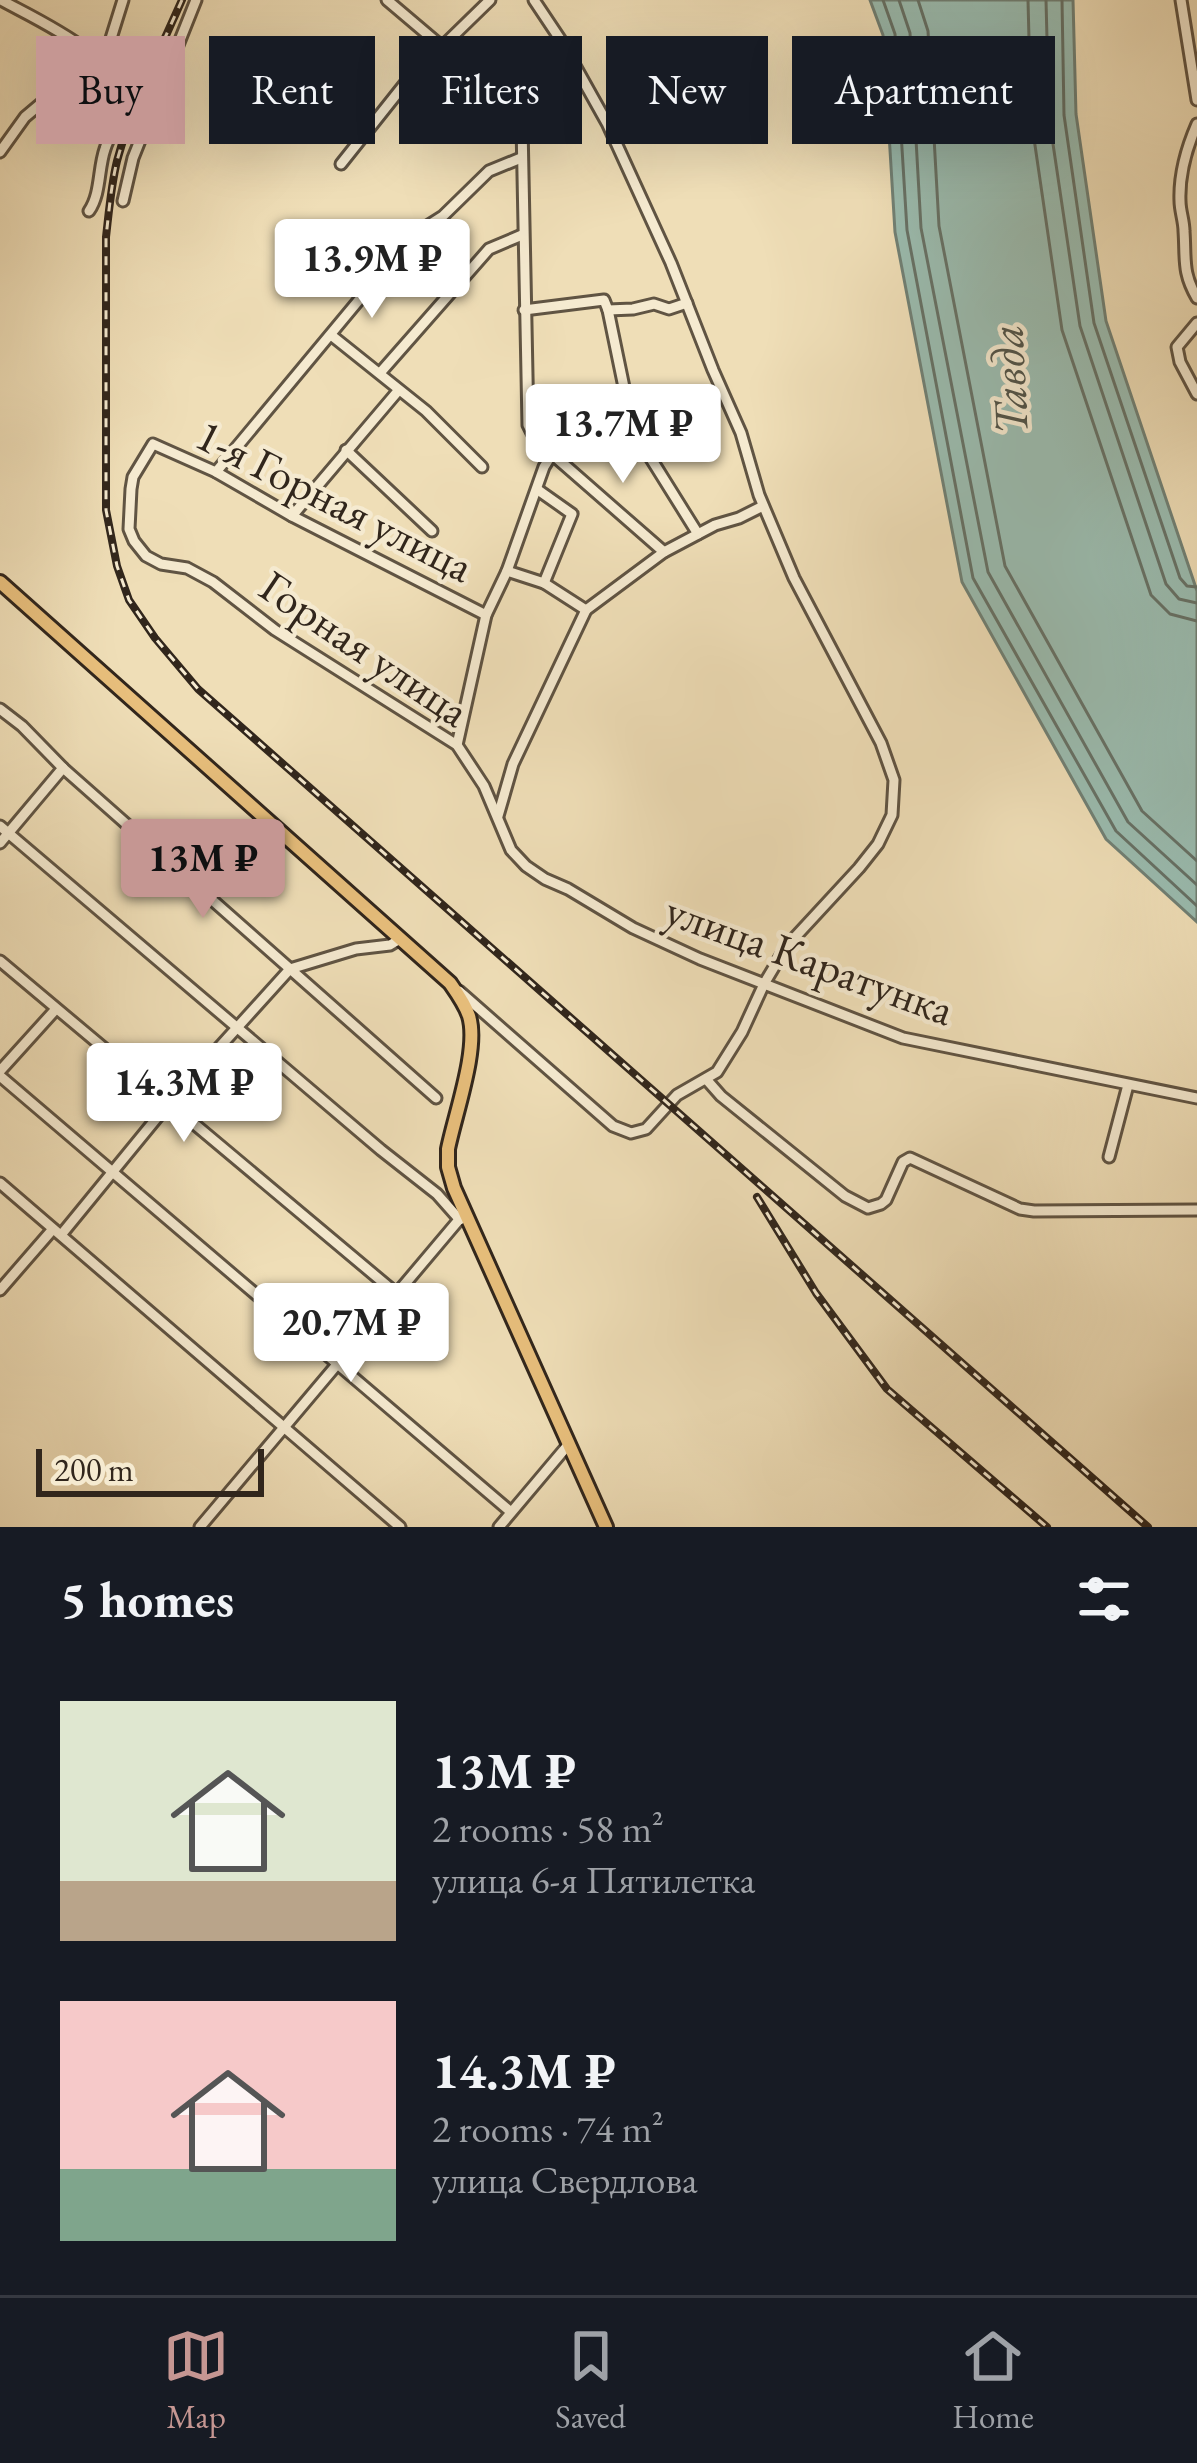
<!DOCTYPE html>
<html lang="en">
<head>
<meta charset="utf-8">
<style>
	:root { --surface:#171b24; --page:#242831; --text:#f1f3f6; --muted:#9ea1a6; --line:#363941; --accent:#c59692 }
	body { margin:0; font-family:"EB Garamond",serif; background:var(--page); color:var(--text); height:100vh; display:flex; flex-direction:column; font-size:45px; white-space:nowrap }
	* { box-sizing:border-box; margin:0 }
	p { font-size:39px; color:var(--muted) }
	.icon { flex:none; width:66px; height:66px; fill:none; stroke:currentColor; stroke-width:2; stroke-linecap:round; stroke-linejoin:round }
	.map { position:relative; height:1527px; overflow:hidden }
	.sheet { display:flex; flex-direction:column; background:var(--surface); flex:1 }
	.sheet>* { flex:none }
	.hud { position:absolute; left:36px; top:36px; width:1125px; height:108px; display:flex; gap:24px }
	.scale { position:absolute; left:36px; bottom:30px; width:228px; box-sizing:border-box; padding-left:12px; border:6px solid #31261c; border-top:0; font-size:33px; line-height:42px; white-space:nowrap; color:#31261c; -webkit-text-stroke:9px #f5ead0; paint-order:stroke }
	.price { position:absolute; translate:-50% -102px; padding:0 27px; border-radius:12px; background:#fff; color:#222; font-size:39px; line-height:78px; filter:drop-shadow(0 3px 6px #0008) }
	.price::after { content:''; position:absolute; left:50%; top:72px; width:36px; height:27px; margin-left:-18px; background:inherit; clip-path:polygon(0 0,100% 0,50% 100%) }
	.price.current { background:var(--accent); color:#111 }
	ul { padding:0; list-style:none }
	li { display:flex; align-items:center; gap:36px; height:300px; padding:0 60px }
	li span { display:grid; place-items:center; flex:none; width:336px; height:240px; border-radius:0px; color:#555 }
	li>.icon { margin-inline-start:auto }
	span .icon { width:144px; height:144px; fill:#fffc; stroke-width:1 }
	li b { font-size:51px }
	h2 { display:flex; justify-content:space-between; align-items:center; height:144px; padding:0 60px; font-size:51px }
	.tag { padding:0 42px; border-radius:0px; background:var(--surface); box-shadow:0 12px 48px #0002; font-size:42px; line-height:108px }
	.tag.current { background:var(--accent); color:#111 }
	.menu { display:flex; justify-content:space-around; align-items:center; height:168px; border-top:3px solid var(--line); background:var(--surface); font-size:33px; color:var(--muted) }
	.menu a { display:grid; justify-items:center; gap:6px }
	.menu .current { color:var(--accent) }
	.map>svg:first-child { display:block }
	.water { fill:#9abcb0; stroke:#708075; stroke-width:3 }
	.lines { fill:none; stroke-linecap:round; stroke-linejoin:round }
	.shore { stroke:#667166; stroke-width:3 }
	.minor-casing { stroke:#605443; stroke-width:15 }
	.major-casing { stroke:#31261c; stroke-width:18 }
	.minor { stroke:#f5ead0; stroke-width:9 }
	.major { stroke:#e8bf7c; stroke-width:12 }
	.rail-casing { stroke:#31261c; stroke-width:8 }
	.rail { stroke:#f5ead0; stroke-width:3; stroke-dasharray:9; stroke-linecap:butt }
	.labels { text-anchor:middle; stroke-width:9; stroke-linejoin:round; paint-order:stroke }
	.street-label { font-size:45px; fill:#31261c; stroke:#f5ead0 }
	.water-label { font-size:48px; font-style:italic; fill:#505348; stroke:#f5ead0 }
</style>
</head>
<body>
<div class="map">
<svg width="1197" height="1527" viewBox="0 0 1197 1527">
	<rect width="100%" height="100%" fill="#efdeb7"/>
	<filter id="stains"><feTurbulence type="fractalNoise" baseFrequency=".00167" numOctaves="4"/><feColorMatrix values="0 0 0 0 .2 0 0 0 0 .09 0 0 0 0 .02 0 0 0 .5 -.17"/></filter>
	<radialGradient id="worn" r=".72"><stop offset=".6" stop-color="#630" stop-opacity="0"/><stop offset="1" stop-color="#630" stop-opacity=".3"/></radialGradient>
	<path class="water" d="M 870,0 L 1073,0 L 1076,114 L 1106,321 L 1197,591 L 1197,922 L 1106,839 L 962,582 L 895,232 L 883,35 Z"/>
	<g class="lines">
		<g class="shore">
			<path d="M 883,0 L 895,34 L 907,230 L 973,578 L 1116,831 L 1197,906"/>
			<path d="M 899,0 L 910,33 L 921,228 L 988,572 L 1128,822 L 1197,885"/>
			<path d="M 918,0 L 928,31 L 939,226 L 1005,566 L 1142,811 L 1197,861"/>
			<path d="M 1028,0 L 1031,118 L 1062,330 L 1151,595 L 1170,614 L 1197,621"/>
			<path d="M 1046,0 L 1049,117 L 1080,326 L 1166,584 L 1179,599 L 1197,603"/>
			<path d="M 1062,0 L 1064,115 L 1094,323 L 1180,578 L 1187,586 L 1197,587"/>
		</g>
		<defs>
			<g id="minor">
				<path d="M 1,0 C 35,19 127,59 122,106 C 121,120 109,135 105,149 C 98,169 101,194 89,211"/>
				<path d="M 387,0 L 519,112 L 522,125 L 528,425 L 534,437 L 552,454 L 544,467 L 507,571 L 486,615 L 457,745"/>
				<path d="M 1181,0 L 1197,100"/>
				<path d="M 1197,124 C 1187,147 1179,176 1180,201 C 1180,211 1184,221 1184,231 C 1186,260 1182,272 1197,298"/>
				<path d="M 0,152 L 25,117 L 44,101 L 64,93 L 108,48 L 123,0"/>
				<path d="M 341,164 L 407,81 L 490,0"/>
				<path d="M 123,201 L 133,158 L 196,0"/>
				<path d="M 524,310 L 604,300 L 608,310 L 633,309 L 654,304 L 669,309 L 687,303"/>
				<path d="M 608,310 L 626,397 L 645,449 L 698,534"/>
				<path d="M 1197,323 L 1177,347 L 1180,362 L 1197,394"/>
				<path d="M 331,335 L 426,411 L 482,467"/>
				<path d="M 380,373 L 489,249 L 522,235"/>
				<path d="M 346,450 L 432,531"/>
				<path d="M 552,454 L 664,552"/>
				<path d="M 216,472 L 413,235 L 443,216 L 489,171 L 521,158"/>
				<path d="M 538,490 L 572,514 L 544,583"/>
				<path d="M 292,516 L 398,391"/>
				<path d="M 507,571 L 544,583 L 586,610"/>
				<path d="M 486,615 L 292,516 L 216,472 L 153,444 L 133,477 L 131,489 L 129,529 L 134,541 L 146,556 L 161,564 L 187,568 L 213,582 L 275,630 L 457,745 L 484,786 L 511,850 L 526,866 L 545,879 L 568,889 L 633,928 L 700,959 L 903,1038 L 1197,1098"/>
				<path d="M 0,709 L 22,726 L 63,768 L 436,1098"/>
				<path d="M 498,816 L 513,764 L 586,610 L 664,552 L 715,525 L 739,518 L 763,506"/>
				<path d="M 0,826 L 381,1150 L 437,1194 L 460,1220"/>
				<path d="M 0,843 L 63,768"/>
				<path d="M 0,961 L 397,1294"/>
				<path d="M 459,991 L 613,1126 L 631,1133 L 646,1129 L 677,1095 L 717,1072 L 742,1032 L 764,984 L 786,947 L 859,868 L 878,844 L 892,815 L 894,780 L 881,743 L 794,578 L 759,495 L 741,433 L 713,370 L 671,263 L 607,123 L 560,39 L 534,0"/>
				<path d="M 0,1071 L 56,1009"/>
				<path d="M 0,1076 L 511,1512"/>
				<path d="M 706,1079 L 721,1096 L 845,1196 L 868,1208 L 881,1204 L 886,1200 L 903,1162 L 910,1158 L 1020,1209 L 1034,1211 L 1197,1210"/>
				<path d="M 1109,1157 L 1128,1085"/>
				<path d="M 0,1183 L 400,1527"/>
				<path d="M 61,1235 L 169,1103 L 290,969 L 356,949 L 390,945 L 400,939"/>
				<path d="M 0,1290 L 53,1229"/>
				<path d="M 200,1527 L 463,1215"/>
				<path d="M 499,1527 L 568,1445"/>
			</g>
			<path id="major" d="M 0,582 L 450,983 C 457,993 465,1004 469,1016 C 479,1049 455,1114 448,1149 L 448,1167 L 454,1188 L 606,1527"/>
		</defs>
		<use href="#minor" class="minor-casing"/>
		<use href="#major" class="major-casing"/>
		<use href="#minor" class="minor"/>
		<use href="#major" class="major"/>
		<defs>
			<g id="rail">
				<path d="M 182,0 C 159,52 132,105 117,161 C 111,186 109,211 106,237 L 106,510 L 117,566 L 129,600 L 155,638 L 198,689 L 1148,1527"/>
				<path d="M 757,1197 L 816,1293 L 887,1389 L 1047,1527"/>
			</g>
		</defs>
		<use href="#rail" class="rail-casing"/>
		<use href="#rail" class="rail"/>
	</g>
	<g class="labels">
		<g class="street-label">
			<text transform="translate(335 500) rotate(27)" y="16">1-я Горная улица</text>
			<text transform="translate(365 648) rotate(34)" y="16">Горная улица</text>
			<text transform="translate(810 959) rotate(20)" y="16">улица Каратунка</text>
		</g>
		<g class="water-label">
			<text transform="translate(1008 380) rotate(-93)" y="17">Тавда</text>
		</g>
	</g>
	<rect width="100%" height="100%" filter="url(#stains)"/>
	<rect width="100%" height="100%" fill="url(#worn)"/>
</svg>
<div class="scale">200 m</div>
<b class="price" style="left:372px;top:321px">13.9M ₽</b>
<b class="price" style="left:623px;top:486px">13.7M ₽</b>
<b class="price current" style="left:203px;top:921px">13M ₽</b>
<b class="price" style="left:184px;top:1145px">14.3M ₽</b>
<b class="price" style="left:351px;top:1385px">20.7M ₽</b>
<div class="hud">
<a class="tag current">Buy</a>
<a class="tag">Rent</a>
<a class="tag">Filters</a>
<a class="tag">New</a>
<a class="tag">Apartment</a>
</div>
</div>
<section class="sheet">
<h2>5 homes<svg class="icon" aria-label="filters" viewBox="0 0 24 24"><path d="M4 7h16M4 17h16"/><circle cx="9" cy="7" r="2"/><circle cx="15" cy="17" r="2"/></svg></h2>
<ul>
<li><span style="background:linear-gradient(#dfe7d0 75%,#b9a48a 0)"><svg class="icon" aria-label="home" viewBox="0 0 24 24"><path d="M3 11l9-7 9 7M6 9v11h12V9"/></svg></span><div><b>13M ₽</b><p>2 rooms · 58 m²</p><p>улица 6-я Пятилетка</p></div></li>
<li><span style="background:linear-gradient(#f6c9c9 70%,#7fa58c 0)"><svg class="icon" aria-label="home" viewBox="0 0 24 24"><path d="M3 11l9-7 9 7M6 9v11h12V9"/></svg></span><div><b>14.3M ₽</b><p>2 rooms · 74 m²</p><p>улица Свердлова</p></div></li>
</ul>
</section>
<nav class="menu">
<a class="current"><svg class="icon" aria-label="map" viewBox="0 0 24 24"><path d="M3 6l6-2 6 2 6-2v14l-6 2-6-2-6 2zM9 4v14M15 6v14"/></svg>Map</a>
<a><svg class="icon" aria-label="saved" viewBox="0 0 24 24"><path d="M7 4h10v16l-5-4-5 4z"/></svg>Saved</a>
<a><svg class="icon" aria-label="home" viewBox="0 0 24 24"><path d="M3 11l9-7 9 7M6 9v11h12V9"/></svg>Home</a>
</nav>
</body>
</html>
